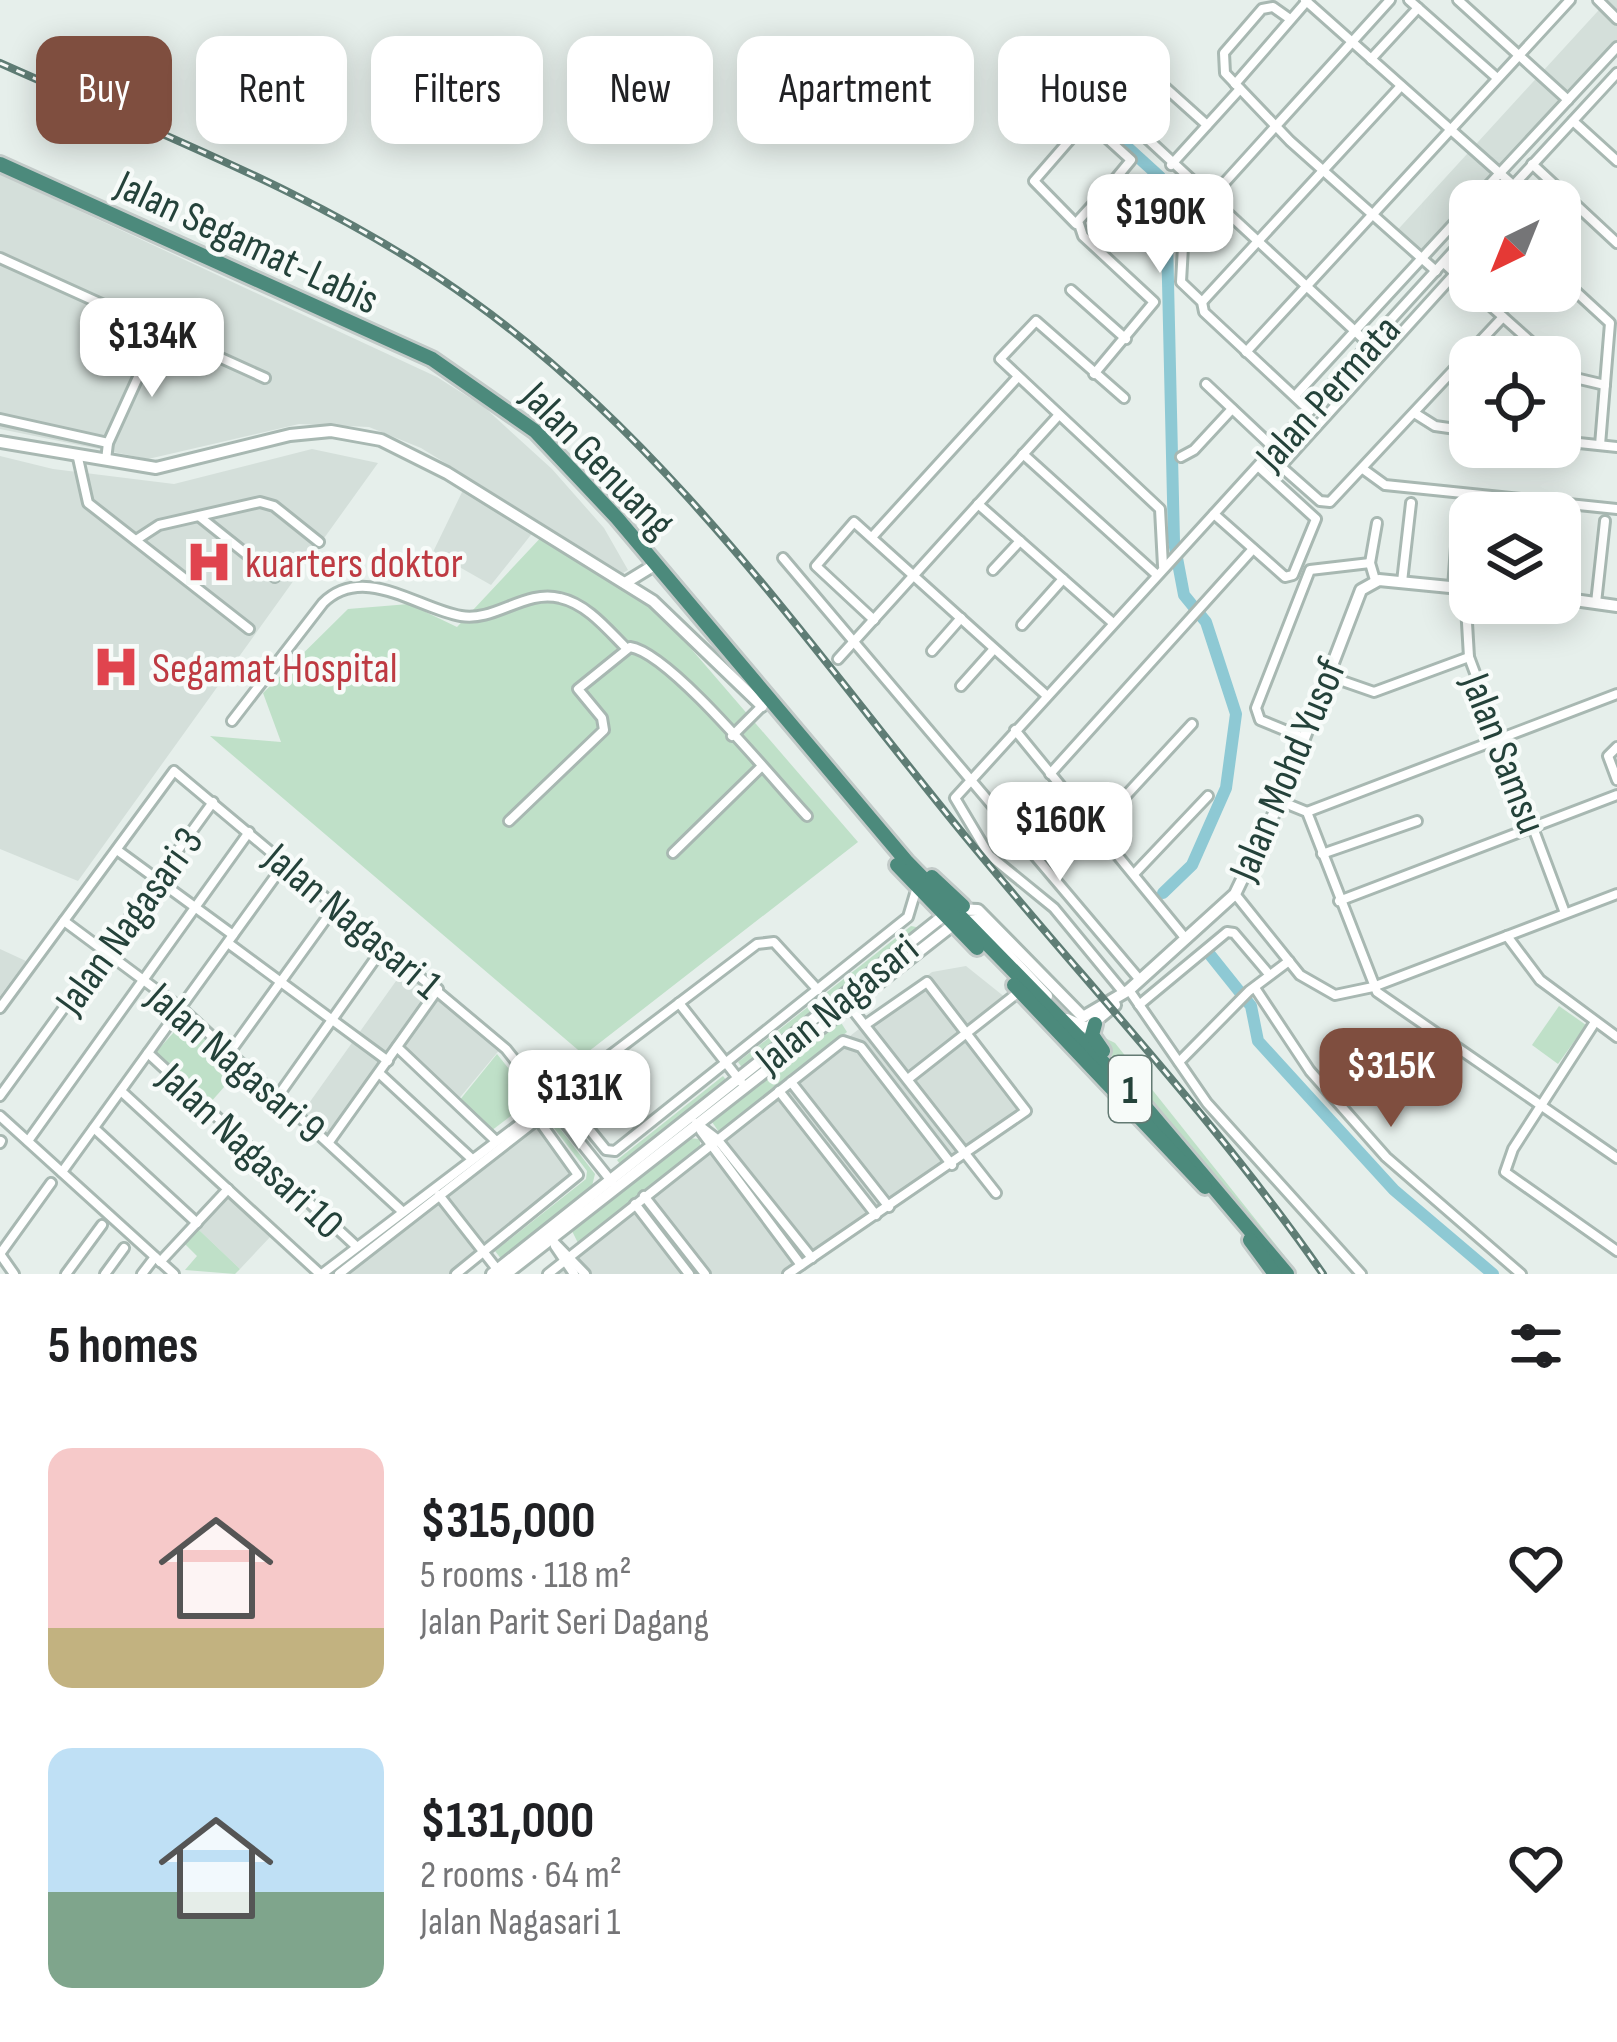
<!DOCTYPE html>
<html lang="en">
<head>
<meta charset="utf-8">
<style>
	:root { --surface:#fff; --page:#f6f6f6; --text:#202124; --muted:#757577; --accent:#7f4e3f }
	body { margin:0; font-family:"Sofia Sans Condensed",sans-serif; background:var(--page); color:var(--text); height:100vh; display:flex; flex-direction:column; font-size:45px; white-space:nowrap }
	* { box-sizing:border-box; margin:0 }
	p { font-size:39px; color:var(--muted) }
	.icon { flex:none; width:66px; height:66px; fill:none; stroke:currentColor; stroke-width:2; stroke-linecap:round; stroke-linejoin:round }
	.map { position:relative; height:1274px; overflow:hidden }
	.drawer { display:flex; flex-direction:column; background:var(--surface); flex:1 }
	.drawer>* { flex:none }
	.banner { position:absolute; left:36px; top:36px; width:1545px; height:108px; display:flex; gap:24px }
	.needle { width:78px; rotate:223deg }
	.fabs { position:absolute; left:1449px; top:180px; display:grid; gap:24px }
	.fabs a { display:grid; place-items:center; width:132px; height:132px; border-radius:24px; background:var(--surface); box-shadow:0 6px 30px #0003; font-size:60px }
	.price { position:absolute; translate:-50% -102px; padding:0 27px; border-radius:24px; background:#fff; color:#222; font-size:39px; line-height:78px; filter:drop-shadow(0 3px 6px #0008) }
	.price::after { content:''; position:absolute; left:50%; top:72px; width:36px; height:27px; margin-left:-18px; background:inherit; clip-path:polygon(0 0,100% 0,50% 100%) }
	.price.active { background:var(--accent); color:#fff }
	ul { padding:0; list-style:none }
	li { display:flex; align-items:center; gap:36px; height:300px; padding:0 48px }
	li span { display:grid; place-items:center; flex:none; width:336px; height:240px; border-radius:24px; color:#555 }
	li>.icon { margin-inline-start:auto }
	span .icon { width:144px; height:144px; fill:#fffc; stroke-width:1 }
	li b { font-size:51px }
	h2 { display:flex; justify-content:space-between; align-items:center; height:144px; padding:0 48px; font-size:51px }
	.chip { padding:0 42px; border-radius:24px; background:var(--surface); box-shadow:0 6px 30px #0003; font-size:42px; line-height:108px }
	.chip.active { background:var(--accent); color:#fff }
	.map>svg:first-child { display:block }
	.built { fill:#d4dfda }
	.green { fill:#bfe0c8 }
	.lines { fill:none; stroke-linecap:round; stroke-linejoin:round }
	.river { stroke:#8ec9d4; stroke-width:12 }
	.minor-casing { stroke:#a8b8b2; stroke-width:14 }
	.tertiary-casing { stroke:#a8b8b2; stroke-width:16 }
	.trunk-casing { stroke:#c2cac8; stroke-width:20 }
	.minor { stroke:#fff; stroke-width:8 }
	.tertiary { stroke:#fff; stroke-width:10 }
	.trunk { stroke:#4c8a7c; stroke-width:14 }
	.rail-casing { stroke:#5f7d75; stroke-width:8 }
	.rail { stroke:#f7fbf9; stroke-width:3; stroke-dasharray:9; stroke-linecap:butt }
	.labels { text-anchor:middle; stroke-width:9; stroke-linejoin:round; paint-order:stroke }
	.shield { fill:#f7fbf9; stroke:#637a73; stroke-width:3 }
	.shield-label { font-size:39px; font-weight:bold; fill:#24423a }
	.street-label { font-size:42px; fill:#24423a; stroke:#f7fbf9 }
	.health-label { font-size:42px; fill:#be3a42; stroke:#f7fbf9; text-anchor:start }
</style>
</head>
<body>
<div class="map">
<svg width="1617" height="1274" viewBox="0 0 1617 1274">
	<rect width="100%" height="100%" fill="#e6efeb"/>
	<g class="built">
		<path d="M 1608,0 L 1617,0 L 1617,51 L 1478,201 L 1470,201 L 1470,210 L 1422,262 L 1392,236 Z"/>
		<path d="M 0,174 L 437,377 L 484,407 L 552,469 L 604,528 L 628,570 L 623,573 L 421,448 L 369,427 L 299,424 L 148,459 L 0,429 Z"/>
		<path d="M 312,449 L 378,463 L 78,881 L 0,849 L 0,456 L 53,469 L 174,484 Z"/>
		<path d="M 464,488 L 534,531 L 491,585 L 433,552 Z"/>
		<path d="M 0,949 L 26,961 L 0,996 Z"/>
		<path d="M 966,966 L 1011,1002 L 971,1036 L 1029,1110 L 1027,1116 L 792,1274 L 545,1274 L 932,972 Z"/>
		<path d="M 406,967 L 501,1048 L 457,1101 L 401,1047 L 332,1140 L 302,1113 Z"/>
		<path d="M 538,1116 L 581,1168 L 580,1177 L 481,1259 L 461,1274 L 335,1274 Z"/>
		<path d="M 229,1195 L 271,1236 L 240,1269 L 198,1229 Z"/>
	</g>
	<g class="green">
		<path d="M 545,533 L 662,615 L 858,842 L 584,1055 L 210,736 L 281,742 L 263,693 L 348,609 L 409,604 L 457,627 Z"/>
		<path d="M 911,926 L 921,928 L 745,1072 L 738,1062 Z"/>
		<path d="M 1559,1006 L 1586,1025 L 1558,1064 L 1532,1045 Z"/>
		<path d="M 185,1020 L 239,1070 L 210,1103 L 155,1053 Z"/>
		<path d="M 840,1021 L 847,1032 L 719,1132 L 712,1122 Z"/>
		<path d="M 1103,1037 L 1115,1043 L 1299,1274 L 1097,1039 Z"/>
		<path d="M 497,1054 L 533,1099 L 491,1131 L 459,1101 Z"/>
		<path d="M 723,1076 L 730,1085 L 623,1168 L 617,1160 Z"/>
		<path d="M 548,1113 L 595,1174 L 592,1186 L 502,1260 L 495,1251 L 586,1179 L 587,1171 L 544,1115 Z"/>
		<path d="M 688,1138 L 700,1139 L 700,1147 L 578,1243 L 571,1229 Z"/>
		<path d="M 198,1229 L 240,1269 L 235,1274 L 185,1270 L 197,1256 L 185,1244 Z"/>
	</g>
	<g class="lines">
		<g class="river">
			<path d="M 1092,115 L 1160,177 L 1166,195 L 1174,542 L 1184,595 L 1206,622 L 1236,714 L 1226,788 L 1192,865 L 1163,893"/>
			<path d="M 1207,951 L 1251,1006 L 1258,1041 L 1394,1190 L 1493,1274"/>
		</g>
		<defs>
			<g id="minor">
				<path d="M 1305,0 L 1513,185"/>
				<path d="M 1409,0 L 1497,78"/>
				<path d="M 1458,0 L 1568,100"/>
				<path d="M 1598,0 L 1617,19"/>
				<path d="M 1290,19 L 1273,7 L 1262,9 L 1224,53 L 1225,73 L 1290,141 L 1436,271"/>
				<path d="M 1371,59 L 1418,8"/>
				<path d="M 1235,84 L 1307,1"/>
				<path d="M 1573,121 L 1617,161"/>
				<path d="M 1207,125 L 1158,81 L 1125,118 L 1370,345"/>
				<path d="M 1532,164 L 1617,243"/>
				<path d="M 1171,165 L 1240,89"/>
				<path d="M 1474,201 L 1617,47"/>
				<path d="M 1499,201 L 1617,73"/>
				<path d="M 1076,224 L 1034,181 L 1087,120 L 1131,160 L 1107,189"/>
				<path d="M 1184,229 L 1181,282 L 1202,302 L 1204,312 L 1310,411"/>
				<path d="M 0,258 L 265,378"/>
				<path d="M 1444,263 L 1470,287"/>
				<path d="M 1560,277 L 1610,323 L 1600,445"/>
				<path d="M 1071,290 L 1126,339"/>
				<path d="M 1474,291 L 1548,357"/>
				<path d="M 1202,302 L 1401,86"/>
				<path d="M 1246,352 L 1570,0"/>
				<path d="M 1560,368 L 1571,377 L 1605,385"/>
				<path d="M 1094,374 L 1154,302 L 1083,236 L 1078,221 L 1107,189 L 1151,232 L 1179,233 L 1390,0"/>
				<path d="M 1206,384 L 1275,449"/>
				<path d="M 1295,396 L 1470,206"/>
				<path d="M 1124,398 L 1036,321 L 1000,359 L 1160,509 L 1163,566"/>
				<path d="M 1416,414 L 1435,426 L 1470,431"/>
				<path d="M 0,419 L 108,443"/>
				<path d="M 1560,441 L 1617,447"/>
				<path d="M 1023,454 L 1157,575"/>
				<path d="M 1269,456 L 1320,501 L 1330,502 L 1503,317"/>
				<path d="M 1181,457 L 1194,450 L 1232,409"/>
				<path d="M 78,458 L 88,503 L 249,629"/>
				<path d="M 106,460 L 108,443 L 160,329"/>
				<path d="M 1280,467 L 1470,257"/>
				<path d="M 1363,469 L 1385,485 L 1617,509"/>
				<path d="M 978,504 L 1113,623"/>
				<path d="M 1507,513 L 1507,511"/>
				<path d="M 1214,514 L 1285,577 L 1293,575 L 1316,519 L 1259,467"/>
				<path d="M 200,517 L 275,577"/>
				<path d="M 873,536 L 1016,379"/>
				<path d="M 136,540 L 159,525 L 260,502 L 274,506 L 319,542"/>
				<path d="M 783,558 L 1140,980"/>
				<path d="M 993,570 L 1020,541"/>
				<path d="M 1375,580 L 1370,563 L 1377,523"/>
				<path d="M 1402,582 L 1411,503"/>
				<path d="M 1453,588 L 1459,506"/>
				<path d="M 1465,589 L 1469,657 L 1565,913"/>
				<path d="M 1596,603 L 1605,521"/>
				<path d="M 874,620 L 816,566 L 854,522 L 1046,695"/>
				<path d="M 1022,625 L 1063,579"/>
				<path d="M 932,651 L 961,618"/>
				<path d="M 838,659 L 1057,417"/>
				<path d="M 1328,676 L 1374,692 L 1469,657"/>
				<path d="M 961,686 L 994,649"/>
				<path d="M 232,721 L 323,603 C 364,563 418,609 461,616 C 495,622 525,589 560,598 C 587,604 607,629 626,648"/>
				<path d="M 1015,730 L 1186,939"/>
				<path d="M 732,736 L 762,706"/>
				<path d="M 1304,738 L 1260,720 L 1256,708 L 1310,570 L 1370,563"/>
				<path d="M 1617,747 L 1608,756 L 1617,780"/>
				<path d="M 1050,774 L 1253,549"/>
				<path d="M 1280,801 L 1307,812 L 1377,992 L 1617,1158"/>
				<path d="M 1307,812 L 1617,694"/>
				<path d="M 509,821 L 604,730 L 602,718 L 578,689 L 630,647 C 671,653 774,781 807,816"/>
				<path d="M 1096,828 L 1192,724"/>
				<path d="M 117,850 L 233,935"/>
				<path d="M 673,853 L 761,767"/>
				<path d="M 1322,854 L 1417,821"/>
				<path d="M 1134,874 L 1208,796"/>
				<path d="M 1235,894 L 1300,975 L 1335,995 L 1373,987 L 1617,894"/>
				<path d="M 1339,901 L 1617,795"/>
				<path d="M 64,921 L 181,1008 L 403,1212"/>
				<path d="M 1507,936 L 1540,980 L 1617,1037"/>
				<path d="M 228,943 L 388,1061"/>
				<path d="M 1255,988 L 1310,1071 L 1386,1157 L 1521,1274"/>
				<path d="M 1129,990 L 1207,1103 L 1361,1274"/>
				<path d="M 1124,993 L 1054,908 L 989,855 L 955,798 L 1470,233"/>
				<path d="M 679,1003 L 741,1082"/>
				<path d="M 848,1004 L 996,1193"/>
				<path d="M 1139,1005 L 1227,932 L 1234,933 L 1268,973"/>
				<path d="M 0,1008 L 174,771 L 506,1049 L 612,1182"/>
				<path d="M 1595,1022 L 1513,1149 L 1505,1172 L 1617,1251"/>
				<path d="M 397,1047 L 496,1141"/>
				<path d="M 230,1052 L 336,905"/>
				<path d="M 148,1053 L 357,1247"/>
				<path d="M 1179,1062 L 1249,991 L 1289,961"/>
				<path d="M 379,1073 L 472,1159"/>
				<path d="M 908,1079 L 1020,991"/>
				<path d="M 791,1082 L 889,1207"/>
				<path d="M 121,1091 L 320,1274"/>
				<path d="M 779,1091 L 876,1215"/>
				<path d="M 560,1093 L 606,1150 L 615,1151 L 908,917 L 917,887"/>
				<path d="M 0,1096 L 213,802"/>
				<path d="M 278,1096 L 385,945"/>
				<path d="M 0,1116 L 174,1274"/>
				<path d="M 696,1123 L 717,1139 L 812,1258"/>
				<path d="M 94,1128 L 197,1223"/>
				<path d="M 701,1131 L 801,1265"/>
				<path d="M 28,1141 L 249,832"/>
				<path d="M 329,1142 L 438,989"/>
				<path d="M 0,1143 L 1,1141"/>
				<path d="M 62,1172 L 285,863"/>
				<path d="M 439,1195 L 500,1273"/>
				<path d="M 644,1196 L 705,1274"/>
				<path d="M 635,1204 L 689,1274"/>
				<path d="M 550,1238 L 585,1274"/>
				<path d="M 555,1246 L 574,1274"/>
				<path d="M 0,1254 L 51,1183"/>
				<path d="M 0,1254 L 14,1274"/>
				<path d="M 160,1262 L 228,1189"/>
				<path d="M 66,1274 L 102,1225"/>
				<path d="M 105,1274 L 124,1248"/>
				<path d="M 142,1274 L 155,1257"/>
				<path d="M 322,1274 L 757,944 L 774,942 L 818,990"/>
				<path d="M 339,1274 L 538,1119"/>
				<path d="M 456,1274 L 578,1175 L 535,1115"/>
				<path d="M 548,1274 L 843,1041 L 861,1047 L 952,1165"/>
				<path d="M 788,1274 L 1026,1111 L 927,982 L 865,1025"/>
			</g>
			<g id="tertiary">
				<path d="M 0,442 L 156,468 L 290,435 L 331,431 L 381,440 L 447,473 L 653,601 L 762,706"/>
				<path d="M 625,583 L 656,564"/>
				<path d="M 1560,598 L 1617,606"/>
				<path d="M 1067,1019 L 1087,1028 L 1115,1005"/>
				<path d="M 492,1274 L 952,909 L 978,910 L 1083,1017 L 1129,990 L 1235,894 L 1280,801 L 1361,590 L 1379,580 L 1470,589"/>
				<path d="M 506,1274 L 954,924 L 976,920 L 1047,996"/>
			</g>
			<g id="trunk">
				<path d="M 0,164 L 432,359 L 535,431 L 617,518 L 907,862 L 1137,1097 L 1287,1274"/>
				<path d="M 897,865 L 977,948"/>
				<path d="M 932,877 L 963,906"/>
				<path d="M 1014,985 L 1205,1187"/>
				<path d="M 1095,1024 L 1092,1035 L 1103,1051"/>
				<path d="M 1250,1240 L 1275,1274"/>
			</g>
		</defs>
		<use href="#minor" class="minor-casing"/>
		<use href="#tertiary" class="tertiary-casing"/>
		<use href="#trunk" class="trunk-casing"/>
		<use href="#minor" class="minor"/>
		<use href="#tertiary" class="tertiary"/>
		<use href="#trunk" class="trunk"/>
		<defs>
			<path id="rail" d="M 0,63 C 161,135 331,198 474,302 C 672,444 816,655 969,841 C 1085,982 1219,1124 1323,1274"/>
		</defs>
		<use href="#rail" class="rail-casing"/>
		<use href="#rail" class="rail"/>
	</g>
	<defs>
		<symbol id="hospital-bare" viewBox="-9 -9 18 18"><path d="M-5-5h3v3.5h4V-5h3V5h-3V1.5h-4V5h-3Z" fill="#e0444e" stroke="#f7fbf9" stroke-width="2.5" paint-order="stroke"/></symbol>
	</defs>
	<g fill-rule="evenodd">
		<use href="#hospital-bare" x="176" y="529" width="66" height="66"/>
		<use href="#hospital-bare" x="83" y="634" width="66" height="66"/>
	</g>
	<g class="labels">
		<rect class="shield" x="1109" y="1056" width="42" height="66" rx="9"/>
		<g class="shield-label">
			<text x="1130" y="1103">1</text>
		</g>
		<g class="street-label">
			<text transform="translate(248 241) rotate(25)" y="15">Jalan Segamat-Labis</text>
			<text transform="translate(1327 392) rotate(-48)" y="15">Jalan Permata</text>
			<text transform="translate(599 459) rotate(46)" y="15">Jalan Genuang</text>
			<text transform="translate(1505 753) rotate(69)" y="15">Jalan Samsu</text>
			<text transform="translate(1286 769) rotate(-67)" y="15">Jalan Mohd Yusof</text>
			<text transform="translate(128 920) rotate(-54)" y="15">Jalan Nagasari 3</text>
			<text transform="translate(354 920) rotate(40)" y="15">Jalan Nagasari 1</text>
			<text transform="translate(836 1003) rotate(-39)" y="15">Jalan Nagasari</text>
			<text transform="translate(237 1062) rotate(41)" y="15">Jalan Nagasari 9</text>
			<text transform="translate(252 1150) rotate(43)" y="15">Jalan Nagasari 10</text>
		</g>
		<g class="health-label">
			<text x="245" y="577">kuarters doktor</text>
			<text x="152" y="682">Segamat Hospital</text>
		</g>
	</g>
</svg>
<div class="fabs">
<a><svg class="needle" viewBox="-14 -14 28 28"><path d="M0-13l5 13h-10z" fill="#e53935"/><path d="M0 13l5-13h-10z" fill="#757577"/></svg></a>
<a><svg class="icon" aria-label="locate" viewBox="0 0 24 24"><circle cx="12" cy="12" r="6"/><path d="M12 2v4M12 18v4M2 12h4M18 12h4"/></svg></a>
<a><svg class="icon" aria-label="layers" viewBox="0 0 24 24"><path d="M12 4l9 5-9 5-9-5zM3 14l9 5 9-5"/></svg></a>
</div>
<b class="price" style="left:1160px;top:276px">$190K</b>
<b class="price" style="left:152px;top:400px">$134K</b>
<b class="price" style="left:1060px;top:884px">$160K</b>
<b class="price active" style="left:1391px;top:1130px">$315K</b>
<b class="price" style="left:579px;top:1152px">$131K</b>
<div class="banner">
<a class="chip active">Buy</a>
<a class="chip">Rent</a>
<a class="chip">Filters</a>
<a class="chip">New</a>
<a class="chip">Apartment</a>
<a class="chip">House</a>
</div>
</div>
<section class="drawer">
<h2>5 homes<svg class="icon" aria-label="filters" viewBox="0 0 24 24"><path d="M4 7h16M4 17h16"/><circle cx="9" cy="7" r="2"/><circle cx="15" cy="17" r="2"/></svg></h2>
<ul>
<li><span style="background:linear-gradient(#f6c9c9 75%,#c2b280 0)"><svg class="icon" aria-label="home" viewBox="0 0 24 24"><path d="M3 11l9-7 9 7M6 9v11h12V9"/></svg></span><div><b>$315,000</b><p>5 rooms · 118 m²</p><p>Jalan Parit Seri Dagang</p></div><svg class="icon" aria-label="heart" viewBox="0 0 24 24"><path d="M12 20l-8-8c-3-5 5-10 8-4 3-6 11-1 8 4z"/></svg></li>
<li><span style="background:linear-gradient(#bfe0f5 60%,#7fa58c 0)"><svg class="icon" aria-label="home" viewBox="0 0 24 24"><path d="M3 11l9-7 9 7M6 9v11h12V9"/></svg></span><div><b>$131,000</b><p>2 rooms · 64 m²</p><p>Jalan Nagasari 1</p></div><svg class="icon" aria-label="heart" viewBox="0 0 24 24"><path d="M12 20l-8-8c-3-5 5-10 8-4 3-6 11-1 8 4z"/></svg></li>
</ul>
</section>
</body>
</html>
